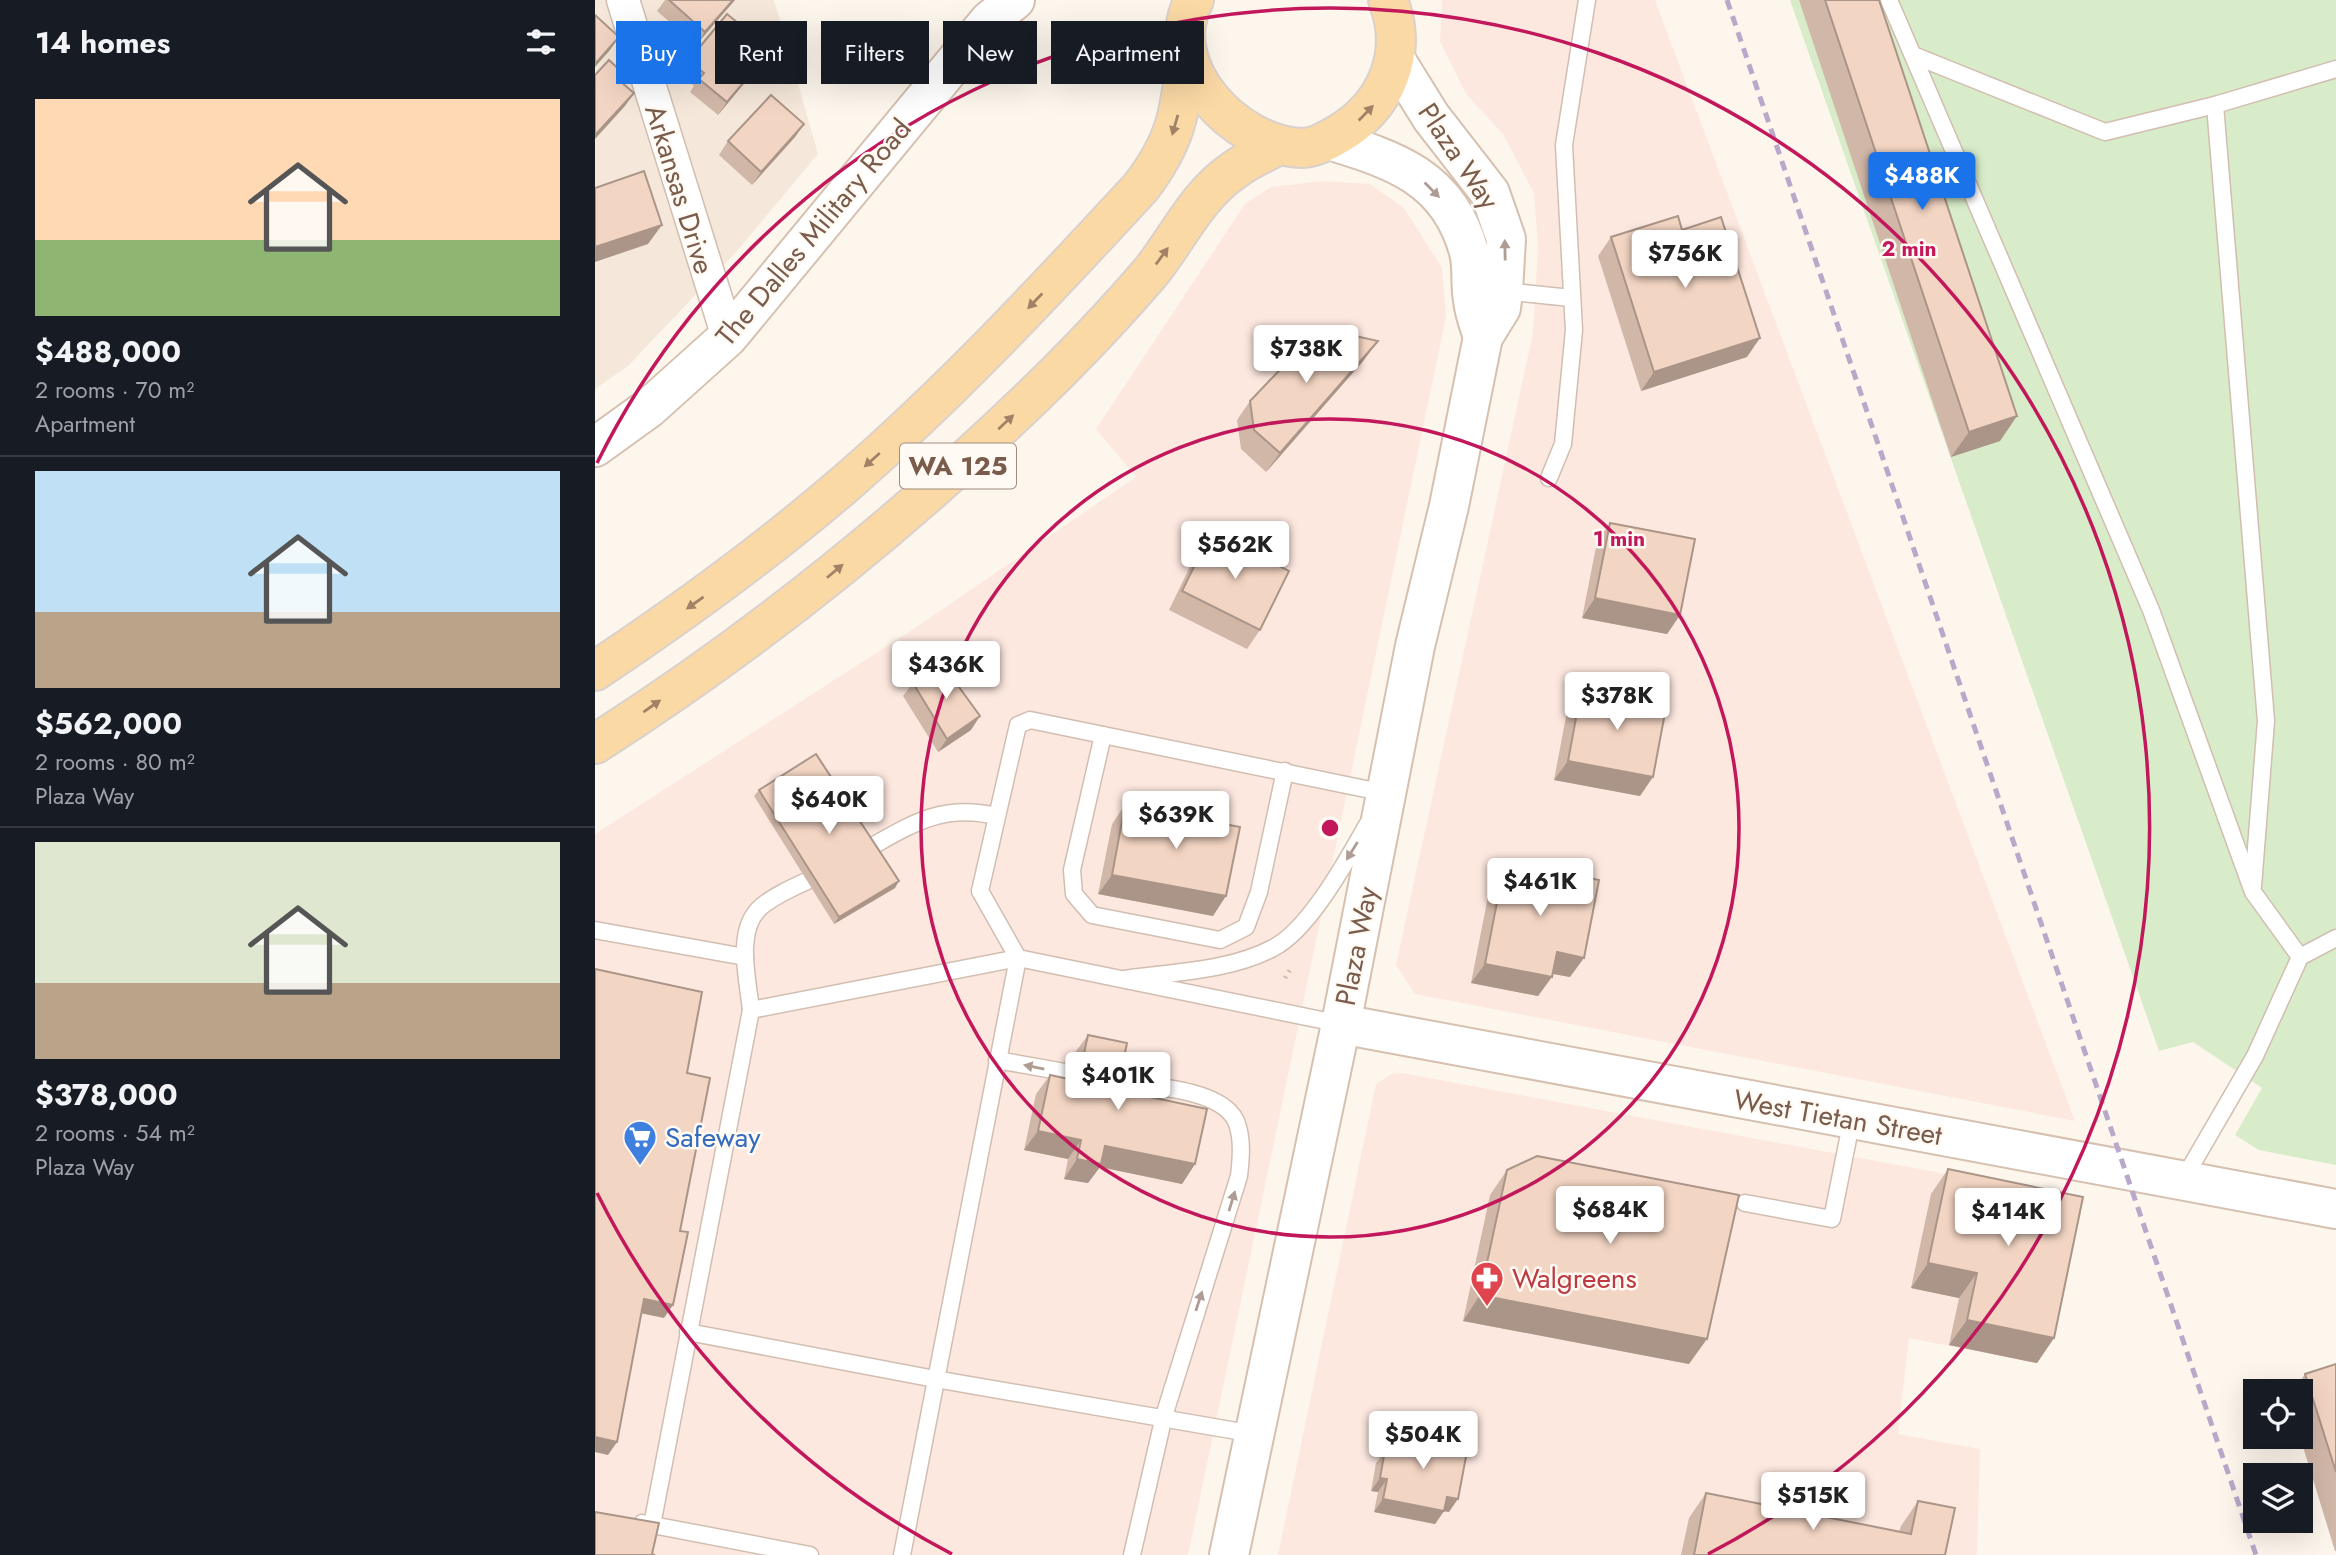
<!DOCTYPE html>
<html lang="en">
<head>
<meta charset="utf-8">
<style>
	:root { --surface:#171b24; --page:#20242c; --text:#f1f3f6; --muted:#9ea1a6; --line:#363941; --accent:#1a73e8 }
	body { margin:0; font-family:Jost,sans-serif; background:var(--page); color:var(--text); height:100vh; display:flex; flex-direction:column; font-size:26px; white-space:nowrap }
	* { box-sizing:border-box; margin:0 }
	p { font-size:23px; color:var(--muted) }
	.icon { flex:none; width:38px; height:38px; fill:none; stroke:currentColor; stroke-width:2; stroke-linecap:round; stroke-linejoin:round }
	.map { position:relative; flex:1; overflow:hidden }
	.panel { display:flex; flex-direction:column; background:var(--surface); width:595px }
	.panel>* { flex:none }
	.guide { position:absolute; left:21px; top:21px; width:665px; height:63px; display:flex; gap:14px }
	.fabs { position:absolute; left:1648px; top:1379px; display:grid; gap:14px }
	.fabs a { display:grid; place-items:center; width:70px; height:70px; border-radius:0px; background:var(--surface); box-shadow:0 7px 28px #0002; font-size:35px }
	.price { position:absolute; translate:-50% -60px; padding:0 16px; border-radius:7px; background:#fff; color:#222; font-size:23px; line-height:46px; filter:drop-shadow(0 2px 4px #0008) }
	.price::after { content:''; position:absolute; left:50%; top:42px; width:21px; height:16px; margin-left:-10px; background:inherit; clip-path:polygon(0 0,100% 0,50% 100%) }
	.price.on { background:var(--accent); color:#fff }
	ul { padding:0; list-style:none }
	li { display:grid; align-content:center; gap:14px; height:371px; padding:0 35px }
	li+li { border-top:2px solid var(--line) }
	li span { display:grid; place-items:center; height:217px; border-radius:0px; color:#555 }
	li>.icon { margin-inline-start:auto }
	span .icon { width:126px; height:126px; fill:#fffc; stroke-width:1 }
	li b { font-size:30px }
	h2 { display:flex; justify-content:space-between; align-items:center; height:84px; padding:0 35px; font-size:30px }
	.chip { padding:0 24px; border-radius:0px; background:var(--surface); box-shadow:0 7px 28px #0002; font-size:24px; line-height:63px }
	.chip.on { background:var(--accent); color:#fff }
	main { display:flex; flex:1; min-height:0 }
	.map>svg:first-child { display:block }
	.residential { fill:#f5e8da }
	.commercial { fill:#fde8e0 }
	.green { fill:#d8ecc9 }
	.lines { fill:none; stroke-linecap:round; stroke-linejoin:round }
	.lane-casing { stroke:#d1beb0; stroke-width:19 }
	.street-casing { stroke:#d1beb0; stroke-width:35 }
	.secondary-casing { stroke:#d6c0b0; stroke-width:42 }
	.primary-casing { stroke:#dad1cd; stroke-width:42 }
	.path { stroke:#d9b8a5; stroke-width:4.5; stroke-dasharray:2 5; stroke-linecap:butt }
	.lane { stroke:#fff; stroke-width:16 }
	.street { stroke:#fff; stroke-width:32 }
	.secondary { stroke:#fff; stroke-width:38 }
	.primary { stroke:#fbd9a5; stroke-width:38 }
	.rail { stroke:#b9a8c9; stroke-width:5; stroke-dasharray:10 7; stroke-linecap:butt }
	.wall { fill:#d1b7a8 }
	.shaded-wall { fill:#aa9588 }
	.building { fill:#f3d5c3; stroke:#aa9588; stroke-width:2 }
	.oneway { fill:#a18267 }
	.oneway2 { fill:#af9d94 }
	.ring { fill:none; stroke:#c2185b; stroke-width:3.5 }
	.labels { text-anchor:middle; stroke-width:5; stroke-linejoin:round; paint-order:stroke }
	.shield { fill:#fffaf3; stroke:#a28b7f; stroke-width:2 }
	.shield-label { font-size:26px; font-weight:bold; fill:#7a5c4d }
	.street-label { font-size:28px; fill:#7a5c4d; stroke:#fffaf3 }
	.shop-label { font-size:28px; fill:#366cbe; stroke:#fffaf3; text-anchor:start }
	.health-label { font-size:28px; fill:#be3a42; stroke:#fffaf3; text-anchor:start }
	.centre { fill:#c2185b; stroke:#fffaf3; stroke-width:3.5 }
	.ring-label { font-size:21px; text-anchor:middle; font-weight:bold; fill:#c2185b; stroke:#fffaf3; stroke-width:5; stroke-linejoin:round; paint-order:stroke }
</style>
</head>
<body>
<main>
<section class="panel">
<h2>14 homes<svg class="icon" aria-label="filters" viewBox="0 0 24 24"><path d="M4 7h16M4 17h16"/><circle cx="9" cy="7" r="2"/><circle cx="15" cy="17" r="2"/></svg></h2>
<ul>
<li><span style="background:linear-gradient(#ffd9b3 65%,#8fb573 0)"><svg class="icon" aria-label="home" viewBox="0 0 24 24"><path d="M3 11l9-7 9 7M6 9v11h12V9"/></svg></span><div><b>$488,000</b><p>2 rooms · 70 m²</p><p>Apartment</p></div></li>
<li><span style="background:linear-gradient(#bfe0f5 65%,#b9a48a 0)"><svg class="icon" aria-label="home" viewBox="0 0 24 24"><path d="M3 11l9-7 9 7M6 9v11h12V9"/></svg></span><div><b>$562,000</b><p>2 rooms · 80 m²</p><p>Plaza Way</p></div></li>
<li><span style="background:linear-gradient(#dfe7d0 65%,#b9a48a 0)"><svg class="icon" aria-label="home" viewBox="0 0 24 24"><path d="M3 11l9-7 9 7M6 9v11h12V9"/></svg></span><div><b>$378,000</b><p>2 rooms · 54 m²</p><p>Plaza Way</p></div></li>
</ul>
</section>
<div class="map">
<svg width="1741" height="1555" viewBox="0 0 1741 1555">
	<rect width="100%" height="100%" fill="#fdf6ec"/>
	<path class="residential" d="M 0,0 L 179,0 L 223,154 L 142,251 L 33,366 L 0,389 Z"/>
	<g class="commercial">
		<path d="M 847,0 L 1060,0 L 1480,1121 L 820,994 L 801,965 L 938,333 L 943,247 L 939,193 L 908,134 L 871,94 L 845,41 Z"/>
		<path d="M 727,181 L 775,184 L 809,208 L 847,268 L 851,317 L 593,1555 L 0,1555 L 0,834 L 314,632 L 541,477 L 501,429 L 650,204 L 676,187 Z"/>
		<path d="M 807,1073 L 1475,1197 L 1442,1363 L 1314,1338 L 1303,1434 L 1385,1449 L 1382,1555 L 683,1555 L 781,1084 L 797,1074 Z"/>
	</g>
	<path class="green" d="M 1195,0 L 1741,0 L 1741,1165 L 1664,1150 L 1640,1135 L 1667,1088 L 1598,1042 L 1564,1051 Z"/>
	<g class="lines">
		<defs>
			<g id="lane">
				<path d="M 1294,0 L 1556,610 L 1658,892 L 1705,957 L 1741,938"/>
				<path d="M 1318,55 L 1510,132 L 1620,105 L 1741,69"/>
				<path d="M 1620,105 L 1671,721 L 1658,886"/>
				<path d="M 908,291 L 976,298"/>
				<path d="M 954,478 L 968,444 L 979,330 L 969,145 L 992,0"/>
				<path d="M 508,735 L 477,870 L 479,894 L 497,915 L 625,940 L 651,927 L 664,892 L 690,771"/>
				<path d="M 261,855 C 310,829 342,802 401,816"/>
				<path d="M 0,930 L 150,957"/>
				<path d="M 530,979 C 578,972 635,971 678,948 C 714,930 752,860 772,825"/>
				<path d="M 156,1010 C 153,980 139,929 167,906 C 184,892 209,883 229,873"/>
				<path d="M 402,1060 L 475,1073"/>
				<path d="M 515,1081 C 548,1086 625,1087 641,1121 C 648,1138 646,1159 644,1176 L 569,1416 L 537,1555"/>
				<path d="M 1588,1180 L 1660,1056 L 1705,957"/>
				<path d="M 1150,1203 L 1237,1219 L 1257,1119"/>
				<path d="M 93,1332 L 340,1379 L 659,1434"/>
				<path d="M 47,1523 L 215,1555"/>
				<path d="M 57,1525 L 156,1010 L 423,958 L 746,1024"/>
				<path d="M 307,1555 L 423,958 L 385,891 L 423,725 L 435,720 L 790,793"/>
			</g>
			<path id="street" d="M 28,0 L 133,337"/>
			<g id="secondary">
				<path d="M 734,140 C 799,160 854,177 874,252 C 878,267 875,284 878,300 C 879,312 884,325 888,337"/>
				<path d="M 0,447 L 54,408 L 133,337 L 394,21 L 420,0"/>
				<path d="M 746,1024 L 1741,1209"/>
				<path d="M 634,1555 L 746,1024 L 820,646 L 854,506 L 888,337 L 906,308 L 908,291 L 911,239 L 895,193 L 836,117 L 800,59"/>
			</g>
			<g id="primary">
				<path d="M 599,0 C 564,67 641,146 707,148 C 718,148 732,141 742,135 C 791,107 814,54 793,0"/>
				<path d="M 0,671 C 87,613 171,552 250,484 C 356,392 451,290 546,187 C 581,141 585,114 591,58"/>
				<path d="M 0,744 C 166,638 321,512 461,374 C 494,341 525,308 555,273 C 582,240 602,195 638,171 C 652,160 669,153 684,145"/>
			</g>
		</defs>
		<use href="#lane" class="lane-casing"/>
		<use href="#street" class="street-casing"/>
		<use href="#secondary" class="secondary-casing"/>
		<use href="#primary" class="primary-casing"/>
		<path class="path" d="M 690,978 L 696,968"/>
		<use href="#lane" class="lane"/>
		<use href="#street" class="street"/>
		<use href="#secondary" class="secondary"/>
		<use href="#primary" class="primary"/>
		<path class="rail" d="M 1132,0 L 1661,1555"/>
	</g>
	<g class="wall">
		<path d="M 70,0 L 140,0 L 101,45 L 62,11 Z"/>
		<path d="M 1204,0 L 1284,0 L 1405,441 L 1356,457 Z"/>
		<path d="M 176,50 L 166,63 L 123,115 L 95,92 L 99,86 L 85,73 L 94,60 Z"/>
		<path d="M 209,124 L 200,137 L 157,185 L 124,155 L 133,141 Z"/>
		<path d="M 1087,230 L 1152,357 L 1046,391 L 1003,256 L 1016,237 Z"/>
		<path d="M 769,360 L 671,472 L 646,449 L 642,420 L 655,401 Z"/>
		<path d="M 1015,523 L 1085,615 L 1072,634 L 987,618 L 1002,542 Z"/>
		<path d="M 616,532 L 665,630 L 652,649 L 574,610 L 602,552 Z"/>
		<path d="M 318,683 L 376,730 L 343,752 L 308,696 Z"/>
		<path d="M 987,686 L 1045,796 L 959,780 L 973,706 Z"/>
		<path d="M 164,790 L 300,888 L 239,924 L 159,796 Z"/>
		<path d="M 530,805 L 618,916 L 503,894 L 517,824 Z"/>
		<path d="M 910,861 L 975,977 L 958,974 L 943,996 L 876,983 L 896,881 Z"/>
		<path d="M 493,1035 L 522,1090 L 600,1164 L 587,1184 L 505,1167 L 493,1183 L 469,1179 L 473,1159 L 429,1150 L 441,1094 L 455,1075 L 474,1079 L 479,1054 Z"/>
		<path d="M 1353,1169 L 1459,1338 L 1442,1363 L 1354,1345 L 1364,1298 L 1316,1288 L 1336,1194 Z"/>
		<path d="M 912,1170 L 1094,1364 L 868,1321 L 895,1195 Z"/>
		<path d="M 1741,1364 L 1741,1551 L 1740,1551 L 1705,1437 L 1706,1437 L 1706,1391 L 1698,1391 L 1710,1374 Z"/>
		<path d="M 801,1432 L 854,1512 L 849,1511 L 840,1524 L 779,1512 L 783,1492 L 776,1491 L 781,1463 L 791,1450 L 792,1445 Z"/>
		<path d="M 1111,1493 L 1304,1532 L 1306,1526 L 1323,1501 L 1350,1555 L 1086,1555 L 1094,1518 Z"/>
	</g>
	<g class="shaded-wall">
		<path d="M 138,0 L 140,0 L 101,45 L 110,32 Z"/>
		<path d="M 24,37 L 15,50 L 0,67 L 0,64 Z"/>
		<path d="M 176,50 L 166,63 L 123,115 L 132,102 Z"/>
		<path d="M 39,93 L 30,106 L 0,139 L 0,135 Z"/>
		<path d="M 209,124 L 200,137 L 157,185 L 166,172 Z"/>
		<path d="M 67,225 L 53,244 L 0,262 L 0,247 Z"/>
		<path d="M 1165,338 L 1152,357 L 1046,391 L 1059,372 Z"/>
		<path d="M 783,341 L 769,360 L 671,472 L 685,453 Z"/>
		<path d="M 1422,416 L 1405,441 L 1356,457 L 1374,432 Z"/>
		<path d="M 1000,598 L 1085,615 L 1072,634 L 987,618 Z"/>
		<path d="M 385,716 L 376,730 L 343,752 L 352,739 Z"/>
		<path d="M 973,761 L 1058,777 L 1045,796 L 959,780 Z"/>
		<path d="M 517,875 L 631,896 L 618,916 L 503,894 Z"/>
		<path d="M 304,881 L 300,888 L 239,924 L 244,917 Z"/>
		<path d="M 962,952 L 989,958 L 975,977 L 948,972 Z"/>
		<path d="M 890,964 L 957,977 L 943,996 L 876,983 Z"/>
		<path d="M 443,1131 L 486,1140 L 473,1159 L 429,1150 Z"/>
		<path d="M 510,1146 L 600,1164 L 587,1184 L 505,1167 L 493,1183 L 469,1179 L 482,1159 Z"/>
		<path d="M 1333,1263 L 1382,1273 L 1364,1298 L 1316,1288 Z"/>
		<path d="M 885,1295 L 1112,1339 L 1094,1364 L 868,1321 Z"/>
		<path d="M 49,1299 L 78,1305 L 69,1318 L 40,1312 Z"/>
		<path d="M 1372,1320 L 1459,1338 L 1442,1363 L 1354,1345 Z"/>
		<path d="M 0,1437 L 22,1442 L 13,1455 L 0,1452 Z"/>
		<path d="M 785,1478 L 792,1479 L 783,1492 L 776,1491 Z"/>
		<path d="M 852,1497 L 863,1499 L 854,1512 L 849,1511 L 840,1524 L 779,1512 L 788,1499 Z"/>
	</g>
	<g class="building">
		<path d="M 74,0 L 138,0 L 110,32 Z"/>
		<path d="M 1230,0 L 1284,0 L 1422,416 L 1374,432 Z"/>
		<path d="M 132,14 L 176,50 L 132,102 L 104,79 L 109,73 L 94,60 Z"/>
		<path d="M 0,15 L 24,37 L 0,64 Z"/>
		<path d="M 14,60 L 30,75 L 26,82 L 39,93 L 0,135 L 0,75 Z"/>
		<path d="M 176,95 L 209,124 L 166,172 L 133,141 Z"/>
		<path d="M 49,171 L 67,225 L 0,247 L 0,188 Z"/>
		<path d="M 1083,216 L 1087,230 L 1126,217 L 1165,338 L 1059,372 L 1016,237 Z"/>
		<path d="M 725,328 L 783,341 L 685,453 L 659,430 L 655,401 Z"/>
		<path d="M 1015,523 L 1100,539 L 1085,615 L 1000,598 Z"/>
		<path d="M 616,532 L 694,571 L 665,630 L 587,591 Z"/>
		<path d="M 348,665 L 385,716 L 352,739 L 318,683 Z"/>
		<path d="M 987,686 L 1072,702 L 1058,777 L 973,761 Z"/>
		<path d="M 221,754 L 304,881 L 244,917 L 164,790 Z"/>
		<path d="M 530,805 L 645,827 L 631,896 L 517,875 Z"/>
		<path d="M 910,861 L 1004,880 L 989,958 L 962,952 L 957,977 L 890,964 Z"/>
		<path d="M 0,969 L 107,992 L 92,1073 L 115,1078 L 85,1231 L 93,1232 L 78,1305 L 49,1299 L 22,1442 L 0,1437 Z"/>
		<path d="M 493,1035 L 532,1043 L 522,1090 L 612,1109 L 600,1164 L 510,1146 L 506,1164 L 482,1159 L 486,1140 L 443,1131 L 455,1075 L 483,1081 Z"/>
		<path d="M 942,1156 L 1144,1195 L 1112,1339 L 885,1295 L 912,1170 Z"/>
		<path d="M 1353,1169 L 1488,1197 L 1459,1338 L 1372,1320 L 1382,1273 L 1333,1263 Z"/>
		<path d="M 1741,1364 L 1741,1472 L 1710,1374 Z"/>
		<path d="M 801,1432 L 873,1446 L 863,1499 L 852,1497 L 849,1511 L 788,1499 L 792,1479 L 785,1478 L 790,1450 L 797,1451 Z"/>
		<path d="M 1111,1493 L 1316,1534 L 1323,1501 L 1360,1508 L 1350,1555 L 1099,1555 Z"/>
		<path d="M 0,1512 L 64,1523 L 57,1554 L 60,1555 L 0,1555 Z"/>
	</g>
	<defs><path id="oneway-solid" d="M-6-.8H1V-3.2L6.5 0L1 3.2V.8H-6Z" transform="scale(1.75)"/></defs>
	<g class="oneway">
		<use href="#oneway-solid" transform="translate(771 113) rotate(-46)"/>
		<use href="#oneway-solid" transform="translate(580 125) rotate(106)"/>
		<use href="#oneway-solid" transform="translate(567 256) rotate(-54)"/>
		<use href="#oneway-solid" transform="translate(440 301) rotate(134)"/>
		<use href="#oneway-solid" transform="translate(411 422) rotate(-43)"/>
		<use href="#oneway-solid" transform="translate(277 460) rotate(138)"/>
		<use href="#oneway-solid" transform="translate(240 571) rotate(-40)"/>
		<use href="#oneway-solid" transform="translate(100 603) rotate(145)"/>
		<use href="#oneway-solid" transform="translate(57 706) rotate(-35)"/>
	</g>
	<g class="oneway2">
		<use href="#oneway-solid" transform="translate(837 190) rotate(45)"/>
		<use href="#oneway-solid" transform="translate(910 250) rotate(-91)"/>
		<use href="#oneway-solid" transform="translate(757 851) rotate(122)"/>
		<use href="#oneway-solid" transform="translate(439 1067) rotate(-169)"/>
		<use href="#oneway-solid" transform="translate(637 1201) rotate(-73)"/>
		<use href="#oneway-solid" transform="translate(604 1301) rotate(-72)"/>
	</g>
	<g class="ring">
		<circle cx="735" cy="828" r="409"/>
		<path d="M357 1554A819 819 0 0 1 2 1193M2 463A819 819 0 1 1 1113 1554"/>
	</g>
	<defs>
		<symbol id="supermarket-pin" viewBox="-11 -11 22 30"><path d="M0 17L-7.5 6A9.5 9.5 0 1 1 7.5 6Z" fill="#3f7fe0" stroke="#fffaf3"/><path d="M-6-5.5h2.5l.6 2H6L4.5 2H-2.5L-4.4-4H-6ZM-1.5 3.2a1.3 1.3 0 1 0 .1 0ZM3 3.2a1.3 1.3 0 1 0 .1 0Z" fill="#fff"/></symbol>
		<symbol id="pharmacy-pin" viewBox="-11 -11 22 30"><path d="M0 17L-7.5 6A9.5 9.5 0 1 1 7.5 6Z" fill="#e0444e" stroke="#fffaf3"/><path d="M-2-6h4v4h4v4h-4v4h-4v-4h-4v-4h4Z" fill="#fff"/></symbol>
	</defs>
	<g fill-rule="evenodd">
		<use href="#supermarket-pin" x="26" y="1118" width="38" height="52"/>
		<use href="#pharmacy-pin" x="873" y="1259" width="38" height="52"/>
	</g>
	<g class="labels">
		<rect class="shield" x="305" y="443.5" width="116" height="45" rx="5"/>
		<g class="shield-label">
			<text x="363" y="475">WA 125</text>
		</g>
		<g class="street-label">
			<text transform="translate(864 156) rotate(56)" y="10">Plaza Way</text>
			<text transform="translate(85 189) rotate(73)" y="10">Arkansas Drive</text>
			<text transform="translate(218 232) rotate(-50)" y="10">The Dalles Military Road</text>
			<text transform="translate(761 946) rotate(-79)" y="10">Plaza Way</text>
			<text transform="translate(1243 1117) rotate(10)" y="10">West Tietan Street</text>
		</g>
		<g class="shop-label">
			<text x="70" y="1147">Safeway</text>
		</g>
		<g class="health-label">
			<text x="917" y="1288">Walgreens</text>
		</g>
	</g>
	<circle cx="735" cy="828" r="10" class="centre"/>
	<g class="ring-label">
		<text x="1314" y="256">2 min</text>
		<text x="1024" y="546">1 min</text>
	</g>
</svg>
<div class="fabs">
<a><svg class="icon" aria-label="locate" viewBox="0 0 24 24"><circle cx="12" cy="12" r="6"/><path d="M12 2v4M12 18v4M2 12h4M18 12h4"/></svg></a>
<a><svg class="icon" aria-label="layers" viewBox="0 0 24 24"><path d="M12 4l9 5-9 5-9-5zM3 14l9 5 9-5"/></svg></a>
</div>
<b class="price on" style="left:1327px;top:212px">$488K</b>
<b class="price" style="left:1090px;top:290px">$756K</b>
<b class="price" style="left:711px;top:385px">$738K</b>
<b class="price" style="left:640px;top:581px">$562K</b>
<b class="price" style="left:351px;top:701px">$436K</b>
<b class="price" style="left:1022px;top:732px">$378K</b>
<b class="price" style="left:234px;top:836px">$640K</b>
<b class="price" style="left:581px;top:851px">$639K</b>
<b class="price" style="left:945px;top:918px">$461K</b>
<b class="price" style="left:523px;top:1112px">$401K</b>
<b class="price" style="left:1015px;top:1246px">$684K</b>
<b class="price" style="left:1413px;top:1248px">$414K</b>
<b class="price" style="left:828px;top:1471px">$504K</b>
<b class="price" style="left:1218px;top:1532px">$515K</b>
<div class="guide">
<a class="chip on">Buy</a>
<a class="chip">Rent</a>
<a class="chip">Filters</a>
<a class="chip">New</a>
<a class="chip">Apartment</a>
</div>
</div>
</main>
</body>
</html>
